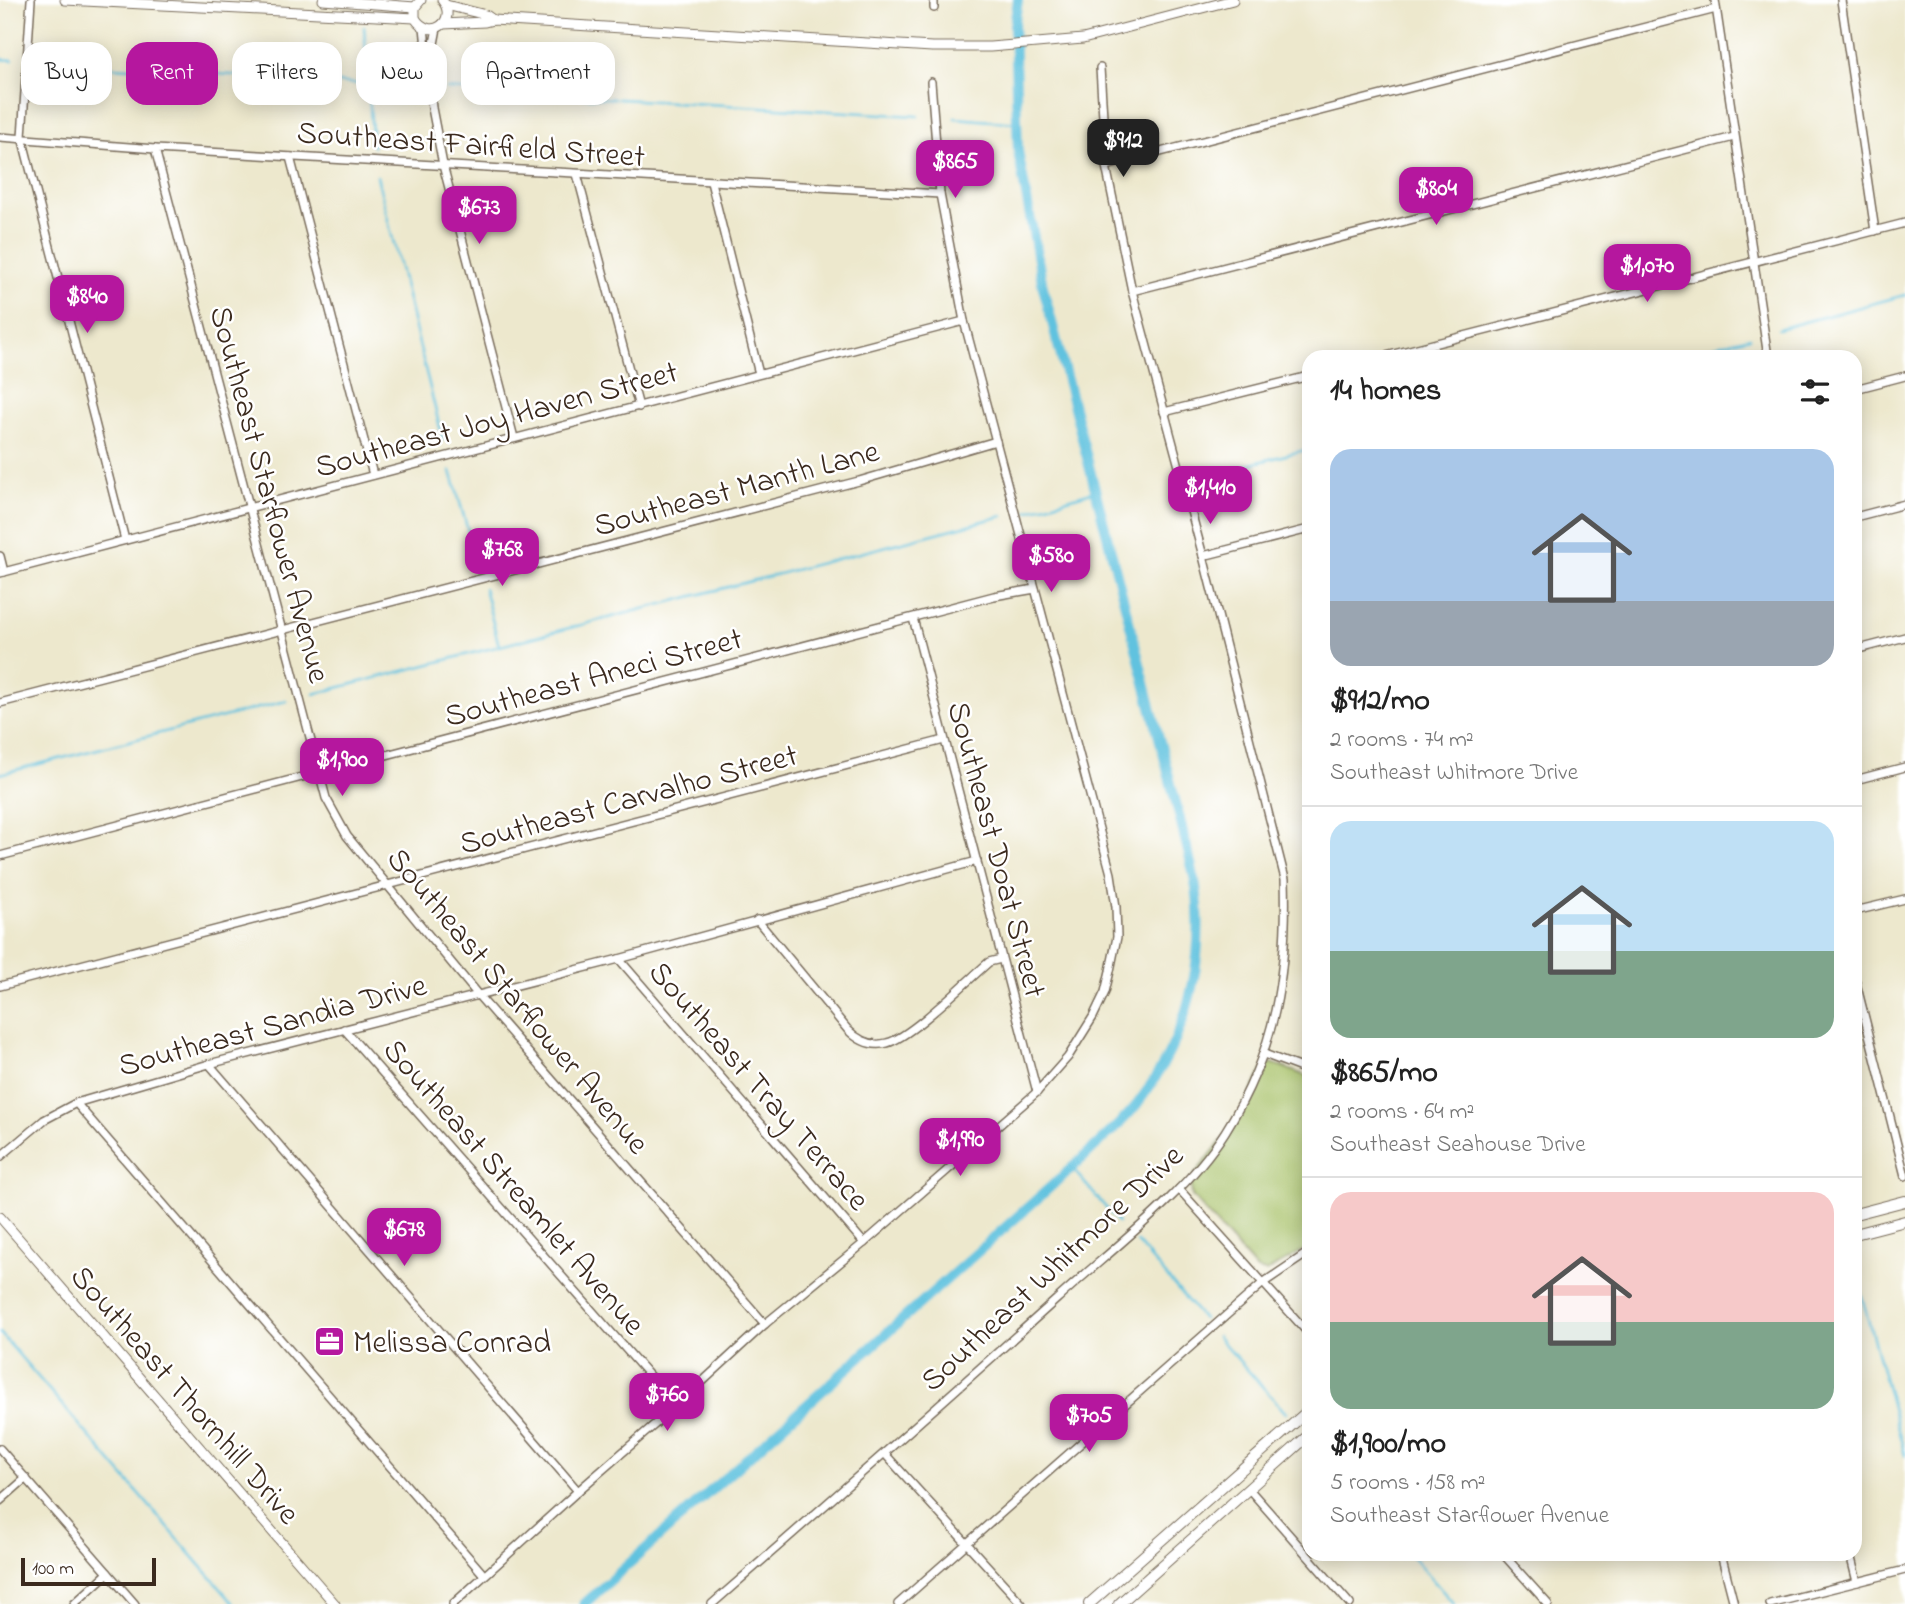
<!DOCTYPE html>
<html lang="en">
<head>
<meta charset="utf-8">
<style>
	:root { --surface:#fff; --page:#f6f6f6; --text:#222; --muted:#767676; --line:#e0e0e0; --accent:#b5179e }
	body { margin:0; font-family:"Indie Flower",sans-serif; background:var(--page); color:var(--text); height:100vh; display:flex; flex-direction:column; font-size:26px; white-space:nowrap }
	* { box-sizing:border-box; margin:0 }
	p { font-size:23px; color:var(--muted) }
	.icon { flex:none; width:38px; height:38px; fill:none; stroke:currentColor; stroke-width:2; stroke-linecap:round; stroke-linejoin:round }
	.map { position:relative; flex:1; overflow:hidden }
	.sheet { position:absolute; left:1302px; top:350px; width:560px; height:1211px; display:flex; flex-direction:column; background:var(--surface); border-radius:21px; box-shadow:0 4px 18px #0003 }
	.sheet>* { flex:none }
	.top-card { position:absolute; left:21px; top:42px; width:665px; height:63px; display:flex; gap:14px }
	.scale { position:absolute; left:21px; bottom:18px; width:135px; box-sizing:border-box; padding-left:7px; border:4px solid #3b2a1e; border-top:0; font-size:19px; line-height:24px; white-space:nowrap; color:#3b2a1e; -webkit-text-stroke:5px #fff; paint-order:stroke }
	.price { position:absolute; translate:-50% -60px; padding:0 16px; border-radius:14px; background:var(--accent); color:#fff; font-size:23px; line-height:46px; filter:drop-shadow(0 2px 4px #0008) }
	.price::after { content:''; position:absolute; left:50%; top:42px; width:21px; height:16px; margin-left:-10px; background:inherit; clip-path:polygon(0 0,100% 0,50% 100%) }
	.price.on { background:#222; color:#fff }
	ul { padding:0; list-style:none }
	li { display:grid; align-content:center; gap:14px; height:371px; padding:0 28px }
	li+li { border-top:2px solid var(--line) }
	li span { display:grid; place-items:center; height:217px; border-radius:21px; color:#555 }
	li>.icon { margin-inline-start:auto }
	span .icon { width:126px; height:126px; fill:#fffc; stroke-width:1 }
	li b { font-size:30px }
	h2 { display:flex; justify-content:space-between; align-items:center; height:84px; padding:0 28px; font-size:30px }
	.tag { padding:0 24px; border-radius:21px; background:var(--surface); box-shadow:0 4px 18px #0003; font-size:24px; line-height:63px }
	.tag.on { background:var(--accent); color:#fff }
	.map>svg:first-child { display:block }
	.green { fill:#a7c167; stroke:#717642; stroke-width:2 }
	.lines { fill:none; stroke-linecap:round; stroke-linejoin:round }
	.stream { stroke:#61c2df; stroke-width:2.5 }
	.canal { stroke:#61c2df; stroke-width:10 }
	.minor-casing { stroke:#796c5b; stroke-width:10 }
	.tertiary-casing { stroke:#796c5b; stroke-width:11 }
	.secondary-casing { stroke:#796c5b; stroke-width:12 }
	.minor { stroke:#fff; stroke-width:7 }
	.tertiary { stroke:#fff; stroke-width:9 }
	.secondary { stroke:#fff; stroke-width:10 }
	.labels { text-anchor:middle; stroke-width:5; stroke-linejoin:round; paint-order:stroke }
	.street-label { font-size:32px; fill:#3b2a1e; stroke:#fff }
	.poi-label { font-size:32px; fill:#3b2a1e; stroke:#fff; text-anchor:start }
</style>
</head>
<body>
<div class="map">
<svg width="1905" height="1604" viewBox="0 0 1905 1604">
	<rect width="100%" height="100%" fill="#fff"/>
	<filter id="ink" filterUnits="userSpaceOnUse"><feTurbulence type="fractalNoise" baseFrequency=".0143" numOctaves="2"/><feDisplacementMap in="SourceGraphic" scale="14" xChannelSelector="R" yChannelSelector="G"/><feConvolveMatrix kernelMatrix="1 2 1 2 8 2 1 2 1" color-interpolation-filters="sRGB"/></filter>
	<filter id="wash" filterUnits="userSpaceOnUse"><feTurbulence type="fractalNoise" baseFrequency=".00686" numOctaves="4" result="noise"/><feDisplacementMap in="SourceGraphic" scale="28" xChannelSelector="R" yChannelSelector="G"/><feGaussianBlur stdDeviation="1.57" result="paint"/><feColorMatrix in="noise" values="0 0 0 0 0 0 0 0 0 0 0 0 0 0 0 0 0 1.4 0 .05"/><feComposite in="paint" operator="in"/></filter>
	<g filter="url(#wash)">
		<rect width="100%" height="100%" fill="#ede8cd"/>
		<path class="green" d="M 1272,1063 L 1309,1077 L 1309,1247 L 1266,1272 L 1257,1270 L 1192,1196 L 1191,1183 L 1195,1174 L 1234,1125 L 1265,1065 Z"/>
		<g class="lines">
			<g class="stream">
				<path d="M 364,27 L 373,147"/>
				<path d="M 0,59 L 13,60"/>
				<path d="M 43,62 L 419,88"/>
				<path d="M 447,89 L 918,116"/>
				<path d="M 955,118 L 1018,123"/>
				<path d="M 377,176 L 443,440"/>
				<path d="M 1778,329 L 1905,295"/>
				<path d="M 1671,357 L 1750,337"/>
				<path d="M 451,471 L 478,566"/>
				<path d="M 1196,478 L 1309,449"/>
				<path d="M 1027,511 L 1095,491"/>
				<path d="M 484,588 L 499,646"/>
				<path d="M 314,694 L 1003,516"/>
				<path d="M 0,774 L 286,701"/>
				<path d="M 1072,1168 L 1118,1222"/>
				<path d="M 1137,1242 L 1203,1319"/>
				<path d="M 1855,1271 L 1905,1455"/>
				<path d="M 0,1333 L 234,1604"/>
				<path d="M 1217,1336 L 1286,1413"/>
				<path d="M 1410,1554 L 1454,1604"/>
			</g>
			<path class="canal" d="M 584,1604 L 1085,1156 C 1102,1139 1123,1123 1138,1103 C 1181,1046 1202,980 1198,908 C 1197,878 1186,847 1180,819 L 1043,287 L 1018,151 L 1014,26 L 1018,0"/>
		</g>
	</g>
	<g filter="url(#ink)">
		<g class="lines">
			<defs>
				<g id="minor">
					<path d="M 31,0 L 22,137 L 125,540"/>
					<path d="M 1715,0 L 1768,357"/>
					<path d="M 1841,0 L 1875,231"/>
					<path d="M 934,8 L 934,0"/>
					<path d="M 424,27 L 432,108 L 443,165 L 514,438"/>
					<path d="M 428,57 L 433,49 L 437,28"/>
					<path d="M 0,137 L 155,149 L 940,194"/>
					<path d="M 155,149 L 326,798 L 347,836 L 478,995 L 765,1324"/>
					<path d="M 290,157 L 373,475"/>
					<path d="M 1106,166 L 1716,9"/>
					<path d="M 577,174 L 639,407"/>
					<path d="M 711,182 L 759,374"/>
					<path d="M 1132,291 L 1734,137"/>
					<path d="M 1382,357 L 1905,223"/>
					<path d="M 1855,389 L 1905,376"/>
					<path d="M 1164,412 L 1309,376"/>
					<path d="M 1855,517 L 1905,504"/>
					<path d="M 0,556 L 4,572"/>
					<path d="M 1203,556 L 1309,529"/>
					<path d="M 0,573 L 964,321"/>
					<path d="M 913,618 L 1037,1092"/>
					<path d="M 1855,650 L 1905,637"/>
					<path d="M 0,703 L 859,481 L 996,441"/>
					<path d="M 1855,780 L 1905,767"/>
					<path d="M 0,856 L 994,596 L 1035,589"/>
					<path d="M 1855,911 L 1905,899"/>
					<path d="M 757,920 L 848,1030 C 859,1041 872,1047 887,1043 C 910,1038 968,980 989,962 L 1001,959"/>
					<path d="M 619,959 L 864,1243"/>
					<path d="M 1855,979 L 1905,1176"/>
					<path d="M 0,986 L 944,740"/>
					<path d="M 344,1029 L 676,1406"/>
					<path d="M 1264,1054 L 1309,1071"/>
					<path d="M 209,1064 L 578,1491"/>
					<path d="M 76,1103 L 484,1575"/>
					<path d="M 0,1157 L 44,1120 L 76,1103 L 209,1064 L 619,959 L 977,861"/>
					<path d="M 1179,1189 L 1309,1334"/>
					<path d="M 0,1449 L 135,1604"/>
					<path d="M 885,1454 L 1022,1604"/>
					<path d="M 1249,1489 L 1350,1604"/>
					<path d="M 0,1501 L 26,1478"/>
					<path d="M 1503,1554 L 1548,1604"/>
					<path d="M 1721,1554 L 1734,1604"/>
					<path d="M 1850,1554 L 1857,1582"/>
					<path d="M 74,1604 L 108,1573"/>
					<path d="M 453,1604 L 578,1491 L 676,1406 L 765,1324 L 864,1243 L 1037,1092 L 1068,1057 L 1093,1017 L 1105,992 L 1110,971 L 1117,937 L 1116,907 L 1111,874 L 964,321 L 940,194 L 931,82"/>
					<path d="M 712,1604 C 828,1503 943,1402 1057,1299 C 1112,1249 1185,1195 1225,1132 C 1276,1051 1288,972 1285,879 L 1203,556 L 1132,291 L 1106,166 L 1100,68"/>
					<path d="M 898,1604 L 1263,1283 L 1309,1252"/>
					<path d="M 1770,1604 L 1905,1570"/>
				</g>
				<g id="tertiary">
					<path d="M 65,0 L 415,18"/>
					<path d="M 323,0 L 415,7"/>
					<path d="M 421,0 L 415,7 L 415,18 C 430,42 459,21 442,0"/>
					<path d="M 446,5 L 486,15 L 493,20"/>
					<path d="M 443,24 L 485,22 L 493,20 L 932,47 L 990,47 L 1083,39 L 1233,0"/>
					<path d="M 0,1217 L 335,1604"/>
				</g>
				<g id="secondary">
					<path d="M 1855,1214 L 1905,1201"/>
					<path d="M 1855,1234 L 1905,1221"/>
					<path d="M 1089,1604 L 1309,1410"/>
					<path d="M 1119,1604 L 1309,1435"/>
				</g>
			</defs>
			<use href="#minor" class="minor-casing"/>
			<use href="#tertiary" class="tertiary-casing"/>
			<use href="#secondary" class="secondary-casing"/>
			<use href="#minor" class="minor"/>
			<use href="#tertiary" class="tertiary"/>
			<use href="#secondary" class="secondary"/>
		</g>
	</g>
	<defs>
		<symbol id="office-square" viewBox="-11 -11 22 22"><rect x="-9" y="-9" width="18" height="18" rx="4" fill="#b5179e" stroke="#fff"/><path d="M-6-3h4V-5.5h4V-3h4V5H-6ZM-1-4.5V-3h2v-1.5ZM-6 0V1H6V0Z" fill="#fff"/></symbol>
	</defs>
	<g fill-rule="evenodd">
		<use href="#office-square" x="312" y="1324" width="35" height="35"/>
	</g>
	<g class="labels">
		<g class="street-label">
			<text transform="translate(471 143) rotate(4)" y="11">Southeast Fairfield Street</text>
			<text transform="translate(496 418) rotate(-15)" y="11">Southeast Joy Haven Street</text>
			<text transform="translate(736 487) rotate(-15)" y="11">Southeast Manth Lane</text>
			<text transform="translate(271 494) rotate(75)" y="11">Southeast Starflower Avenue</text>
			<text transform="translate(593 676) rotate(-15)" y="11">Southeast Aneci Street</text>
			<text transform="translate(628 798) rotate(-15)" y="11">Southeast Carvalho Street</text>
			<text transform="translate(998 849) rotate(75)" y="11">Southeast Doat Street</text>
			<text transform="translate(519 1000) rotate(50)" y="11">Southeast Starflower Avenue</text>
			<text transform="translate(272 1024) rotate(-15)" y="11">Southeast Sandia Drive</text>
			<text transform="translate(760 1085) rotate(49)" y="11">Southeast Tray Terrace</text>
			<text transform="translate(515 1186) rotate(49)" y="11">Southeast Streamlet Avenue</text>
			<text transform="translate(1051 1267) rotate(-43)" y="11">Southeast Whitmore Drive</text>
			<text transform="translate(186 1394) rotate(49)" y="11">Southeast Thornhill Drive</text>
		</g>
		<g class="poi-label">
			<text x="353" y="1352">Melissa Conrad</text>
		</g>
	</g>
</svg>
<div class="scale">100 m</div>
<b class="price on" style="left:1123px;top:179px">$912</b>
<b class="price" style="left:955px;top:200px">$865</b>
<b class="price" style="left:1436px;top:227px">$804</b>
<b class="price" style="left:479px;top:246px">$673</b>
<b class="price" style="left:1647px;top:304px">$1,070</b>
<b class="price" style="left:87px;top:335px">$840</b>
<b class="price" style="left:1210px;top:526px">$1,410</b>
<b class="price" style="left:502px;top:588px">$768</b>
<b class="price" style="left:1051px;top:594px">$580</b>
<b class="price" style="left:342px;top:798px">$1,900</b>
<b class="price" style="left:960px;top:1178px">$1,990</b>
<b class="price" style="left:404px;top:1268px">$678</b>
<b class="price" style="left:667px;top:1433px">$760</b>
<b class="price" style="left:1089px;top:1454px">$705</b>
<div class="top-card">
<a class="tag">Buy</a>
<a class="tag on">Rent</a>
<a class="tag">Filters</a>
<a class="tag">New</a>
<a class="tag">Apartment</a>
</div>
<section class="sheet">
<h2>14 homes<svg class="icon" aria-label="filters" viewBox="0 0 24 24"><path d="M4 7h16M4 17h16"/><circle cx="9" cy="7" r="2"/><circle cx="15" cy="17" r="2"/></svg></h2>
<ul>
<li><span style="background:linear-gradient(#a9c7e8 70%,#9aa5b1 0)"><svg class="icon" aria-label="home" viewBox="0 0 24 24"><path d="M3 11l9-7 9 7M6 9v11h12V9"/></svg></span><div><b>$912/mo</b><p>2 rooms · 74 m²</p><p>Southeast Whitmore Drive</p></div></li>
<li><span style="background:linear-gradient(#bfe0f5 60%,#7fa58c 0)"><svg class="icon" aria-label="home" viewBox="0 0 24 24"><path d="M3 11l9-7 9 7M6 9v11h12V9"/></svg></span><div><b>$865/mo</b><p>2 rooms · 64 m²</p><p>Southeast Seahouse Drive</p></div></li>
<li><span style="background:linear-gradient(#f6c9c9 60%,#7fa58c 0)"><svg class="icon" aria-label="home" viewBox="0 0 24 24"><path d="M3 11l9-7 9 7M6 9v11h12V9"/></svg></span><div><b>$1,900/mo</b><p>5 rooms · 158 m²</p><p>Southeast Starflower Avenue</p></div></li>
</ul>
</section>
</div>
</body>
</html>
